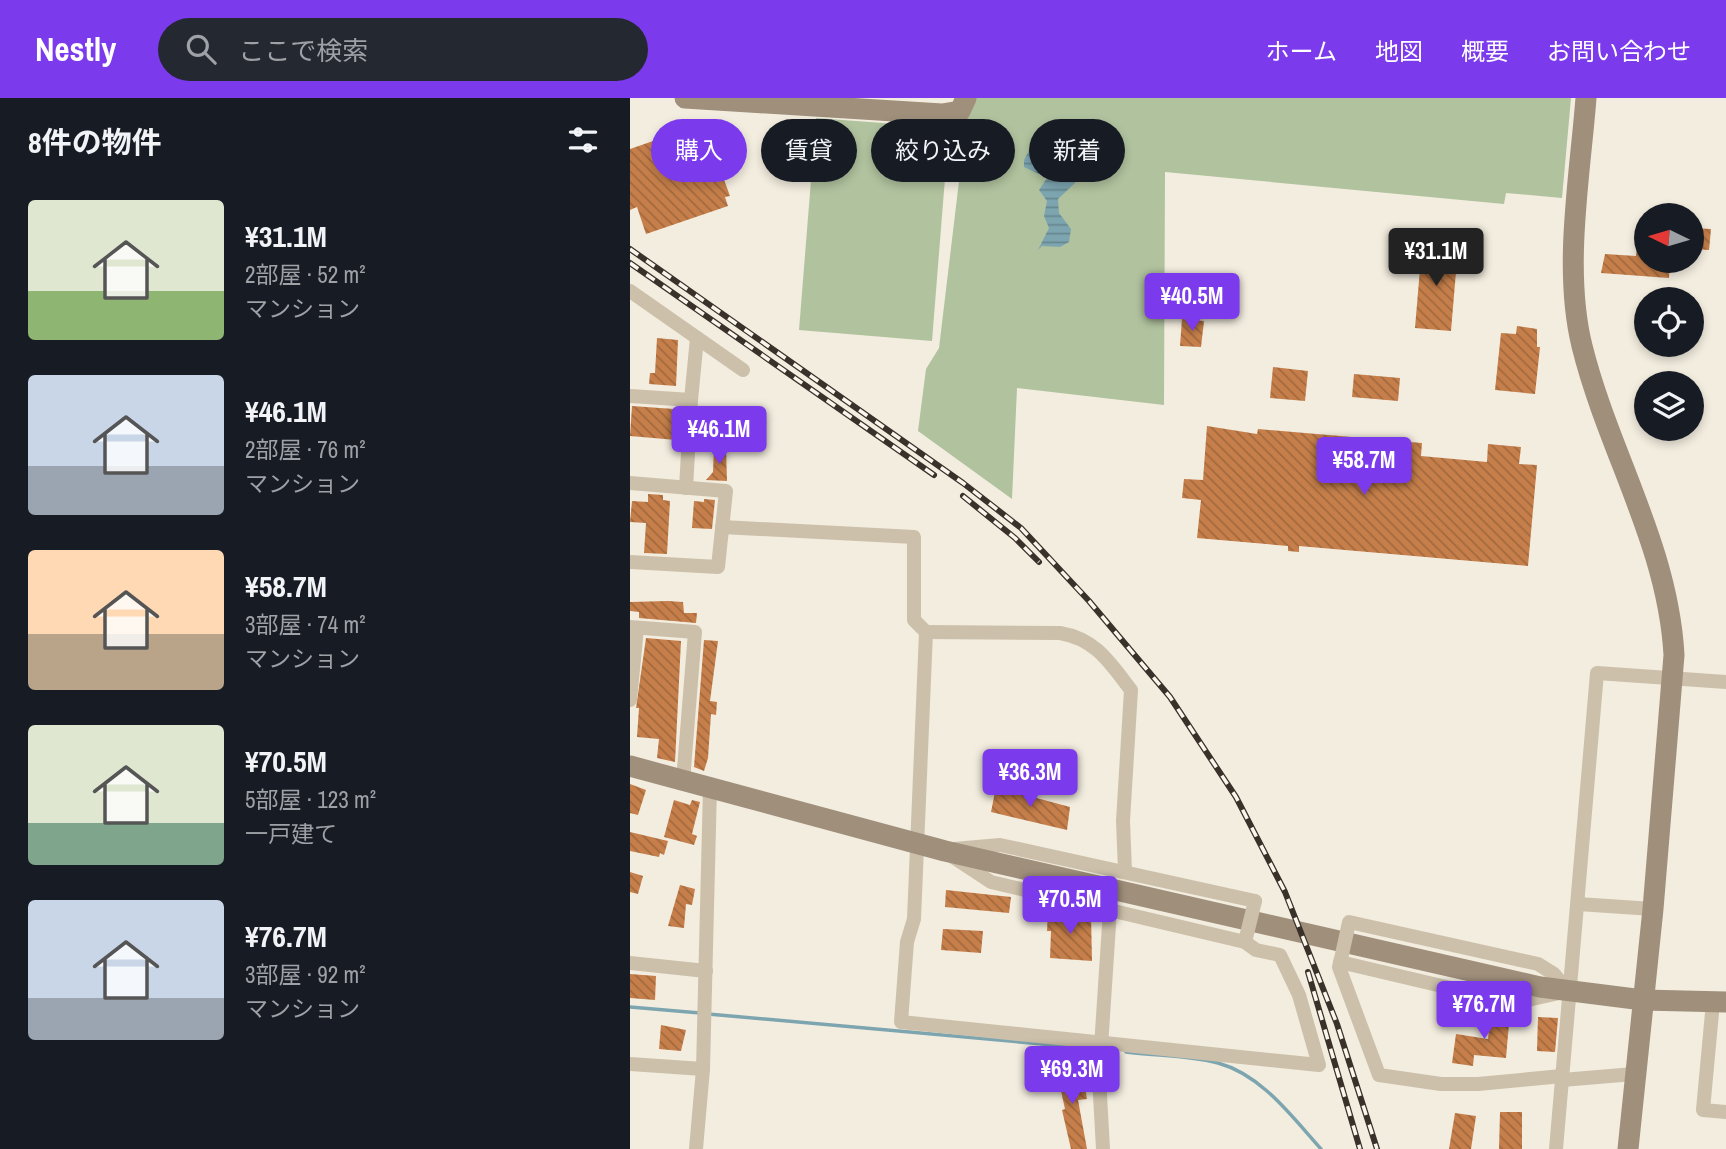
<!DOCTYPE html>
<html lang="ja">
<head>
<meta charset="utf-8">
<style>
	:root { --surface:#171b24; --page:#242831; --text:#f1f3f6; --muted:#9ea1a6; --accent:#7c3aed }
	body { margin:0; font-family:"Archivo Narrow","Noto Sans JP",sans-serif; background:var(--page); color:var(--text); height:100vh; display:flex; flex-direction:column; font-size:26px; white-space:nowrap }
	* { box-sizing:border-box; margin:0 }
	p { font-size:23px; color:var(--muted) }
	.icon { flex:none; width:38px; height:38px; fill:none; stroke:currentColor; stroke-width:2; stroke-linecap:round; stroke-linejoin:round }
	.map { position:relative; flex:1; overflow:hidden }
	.sheet { display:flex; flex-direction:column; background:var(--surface); width:630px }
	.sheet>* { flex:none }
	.top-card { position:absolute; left:21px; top:21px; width:665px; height:63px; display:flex; gap:14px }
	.needle { width:46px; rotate:275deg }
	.controls { position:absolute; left:1004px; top:105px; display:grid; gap:14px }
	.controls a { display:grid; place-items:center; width:70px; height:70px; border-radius:50%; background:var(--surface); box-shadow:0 4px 10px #0003; font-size:35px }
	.price { position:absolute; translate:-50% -60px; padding:0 16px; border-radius:7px; background:var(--accent); color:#fff; font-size:23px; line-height:46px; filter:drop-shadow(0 2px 4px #0008) }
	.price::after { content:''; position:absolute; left:50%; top:42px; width:21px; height:16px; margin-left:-10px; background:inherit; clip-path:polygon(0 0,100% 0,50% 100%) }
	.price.active { background:#222; color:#fff }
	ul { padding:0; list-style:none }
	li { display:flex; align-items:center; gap:21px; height:175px; padding:0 28px }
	li span { display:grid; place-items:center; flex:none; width:196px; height:140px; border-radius:7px; color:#555 }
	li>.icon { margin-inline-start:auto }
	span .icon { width:84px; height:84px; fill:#fffc; stroke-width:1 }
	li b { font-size:30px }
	h2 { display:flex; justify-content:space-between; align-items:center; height:84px; padding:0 28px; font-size:30px }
	.tag { padding:0 24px; border-radius:32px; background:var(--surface); box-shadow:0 4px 10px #0003; font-size:24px; line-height:63px }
	.tag.active { background:var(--accent); color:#fff }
	header { display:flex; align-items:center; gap:42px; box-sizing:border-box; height:98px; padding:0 35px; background:var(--accent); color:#fff }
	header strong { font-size:33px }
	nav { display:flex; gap:38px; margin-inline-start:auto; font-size:24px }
	.search { width:490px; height:63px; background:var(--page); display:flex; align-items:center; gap:18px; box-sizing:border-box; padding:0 24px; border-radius:38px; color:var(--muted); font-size:26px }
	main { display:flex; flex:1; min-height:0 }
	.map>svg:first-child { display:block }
	.green { fill:#b0c29e }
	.water { fill:url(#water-rules) }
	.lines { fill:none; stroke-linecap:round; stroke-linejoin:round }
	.stream { stroke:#7da5b0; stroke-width:3.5 }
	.building { fill:url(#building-back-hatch) }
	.street { stroke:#ccc0aa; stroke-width:14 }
	.secondary { stroke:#9f8f7b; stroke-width:21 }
	.rail-casing { stroke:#39312a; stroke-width:6 }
	.rail { stroke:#faf6ec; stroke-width:3.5; stroke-dasharray:10; stroke-linecap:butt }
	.street-bridge { stroke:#ccc0aa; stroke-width:14 }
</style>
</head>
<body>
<header>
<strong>Nestly</strong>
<div class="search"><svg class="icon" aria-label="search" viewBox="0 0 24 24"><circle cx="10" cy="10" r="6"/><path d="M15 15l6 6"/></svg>ここで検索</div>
<nav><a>ホーム</a><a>地図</a><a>概要</a><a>お問い合わせ</a></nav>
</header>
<main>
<section class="sheet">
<h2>8件の物件<svg class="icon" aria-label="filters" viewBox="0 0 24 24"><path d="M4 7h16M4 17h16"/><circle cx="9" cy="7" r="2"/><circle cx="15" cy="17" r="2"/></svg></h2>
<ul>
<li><span style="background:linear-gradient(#dfe7d0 65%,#8fb573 0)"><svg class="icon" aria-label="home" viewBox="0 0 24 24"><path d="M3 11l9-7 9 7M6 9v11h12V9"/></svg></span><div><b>¥31.1M</b><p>2部屋 · 52 m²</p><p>マンション</p></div></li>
<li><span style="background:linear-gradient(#c9d6e8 65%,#9aa5b1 0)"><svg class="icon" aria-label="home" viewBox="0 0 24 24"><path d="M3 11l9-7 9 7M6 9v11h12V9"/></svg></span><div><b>¥46.1M</b><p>2部屋 · 76 m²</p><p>マンション</p></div></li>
<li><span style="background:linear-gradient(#ffd9b3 60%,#b9a48a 0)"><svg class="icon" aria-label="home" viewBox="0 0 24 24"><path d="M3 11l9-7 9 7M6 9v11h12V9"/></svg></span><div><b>¥58.7M</b><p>3部屋 · 74 m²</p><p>マンション</p></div></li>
<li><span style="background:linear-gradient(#dfe7d0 70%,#7fa58c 0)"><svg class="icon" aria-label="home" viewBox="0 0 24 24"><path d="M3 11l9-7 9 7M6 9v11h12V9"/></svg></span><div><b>¥70.5M</b><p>5部屋 · 123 m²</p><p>一戸建て</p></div></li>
<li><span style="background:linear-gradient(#c9d6e8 70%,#9aa5b1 0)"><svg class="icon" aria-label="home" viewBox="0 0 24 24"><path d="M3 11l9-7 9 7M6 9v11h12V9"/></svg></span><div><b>¥76.7M</b><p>3部屋 · 92 m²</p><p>マンション</p></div></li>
</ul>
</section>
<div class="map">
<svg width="1096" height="1051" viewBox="0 0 1096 1051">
	<defs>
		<pattern id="water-rules" width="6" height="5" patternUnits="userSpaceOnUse" patternTransform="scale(1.75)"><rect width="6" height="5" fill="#7da5b0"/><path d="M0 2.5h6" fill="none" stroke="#67878f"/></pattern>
		<pattern id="building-back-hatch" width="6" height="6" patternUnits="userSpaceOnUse" patternTransform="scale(1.75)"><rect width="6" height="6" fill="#c67f4a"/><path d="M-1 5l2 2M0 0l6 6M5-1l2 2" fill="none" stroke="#a2693e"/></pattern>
	</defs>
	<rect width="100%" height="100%" fill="#f3eddf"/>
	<g class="green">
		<path d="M 339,0 L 941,0 L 932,100 L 876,95 L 874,106 L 535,74 L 534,307 L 387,290 L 382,401 L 288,333 L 296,271 L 309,250 Z"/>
		<path d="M 186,20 L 319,30 L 302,243 L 169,232 Z"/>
	</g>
	<path class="water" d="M 414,44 L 424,58 L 438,61 L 448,77 L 445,85 L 428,101 L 429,115 L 441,131 L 439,144 L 430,149 L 412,148 L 408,152 L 419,130 L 414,118 L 417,103 L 409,92 L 417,80 L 394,69 L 394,62 L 402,47 Z"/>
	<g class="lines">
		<g class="stream">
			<path d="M 0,909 L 70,915"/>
			<path d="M 78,916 L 468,951"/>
			<path d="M 496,954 C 526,958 559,957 588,965 C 632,977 662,1019 691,1051"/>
		</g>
	</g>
	<g class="building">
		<path d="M 91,24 L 93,30 L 102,26 L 111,52 L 93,58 L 99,77 L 93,79 L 100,98 L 95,99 L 98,108 L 16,136 L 7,109 L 0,112 L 0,51 L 72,26 L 73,30 Z"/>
		<path d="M 1010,122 L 1017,123 L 1017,163 L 1040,163 L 1039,180 L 971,175 L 975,156 L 1006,158 Z"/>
		<path d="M 1062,130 L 1081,131 L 1079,152 L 1062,151 Z"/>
		<path d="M 792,147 L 828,150 L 821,233 L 785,230 Z"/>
		<path d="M 552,221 L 574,223 L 571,249 L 550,248 Z"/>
		<path d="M 887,228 L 907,231 L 907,249 L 910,249 L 905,296 L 865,292 L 871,235 L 886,236 Z"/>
		<path d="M 27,240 L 48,242 L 46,288 L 19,286 L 20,275 L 25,275 Z"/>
		<path d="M 643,269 L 678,273 L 675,303 L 640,300 Z"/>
		<path d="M 724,276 L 770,280 L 768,303 L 722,299 Z"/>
		<path d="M 2,308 L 44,311 L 43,320 L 50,320 L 46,342 L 0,338 Z"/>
		<path d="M 577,328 L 627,336 L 628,331 L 792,345 L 791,358 L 857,364 L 858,346 L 891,349 L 889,366 L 907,367 L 898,468 L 669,448 L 669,454 L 658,453 L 658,448 L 567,440 L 571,402 L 552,400 L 554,381 L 573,382 Z"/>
		<path d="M 84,350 L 96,350 L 97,383 L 76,382 L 83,374 Z"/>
		<path d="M 18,396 L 33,397 L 33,402 L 40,403 L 37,456 L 14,455 L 16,425 L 0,424 L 2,403 L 18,404 Z"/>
		<path d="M 74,401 L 85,402 L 82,431 L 62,430 L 64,403 L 74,404 Z"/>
		<path d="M 38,503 L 53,504 L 54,515 L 67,515 L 66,525 L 9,520 L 9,514 L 0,513 L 0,504 Z"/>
		<path d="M 16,540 L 51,543 L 45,664 L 27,660 L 29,641 L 7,639 L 9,610 L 6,610 Z"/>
		<path d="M 74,542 L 88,543 L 80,603 L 87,604 L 86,617 L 81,616 L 78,660 L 74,673 L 64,669 Z"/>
		<path d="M 0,686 L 16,692 L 8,717 L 0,715 Z"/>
		<path d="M 366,689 L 440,709 L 437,732 L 361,714 Z"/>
		<path d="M 44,702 L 60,707 L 62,702 L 70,704 L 62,736 L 67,738 L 64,747 L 34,739 Z"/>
		<path d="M 0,734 L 38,743 L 34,757 L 30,755 L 29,759 L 0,753 Z"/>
		<path d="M 0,774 L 13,778 L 8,796 L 0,794 Z"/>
		<path d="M 50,787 L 65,791 L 62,807 L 56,806 L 54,830 L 38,828 Z"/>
		<path d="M 316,792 L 381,799 L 379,815 L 315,809 Z"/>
		<path d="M 418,813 L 461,817 L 462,863 L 420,860 L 421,833 L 417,833 Z"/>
		<path d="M 313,831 L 353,833 L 351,855 L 311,852 Z"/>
		<path d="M 0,876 L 26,878 L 25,902 L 0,900 Z"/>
		<path d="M 861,911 L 880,914 L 876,960 L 844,957 L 843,968 L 822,965 L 826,936 L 858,941 Z"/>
		<path d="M 908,919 L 928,920 L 925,954 L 907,953 Z"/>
		<path d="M 31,927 L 56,932 L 51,953 L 29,951 Z"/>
		<path d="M 443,966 L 448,990 L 455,989 L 457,1001 L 448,1002 L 457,1051 L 441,1051 L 432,1012 L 435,1011 L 426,970 Z"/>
		<path d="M 870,1014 L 892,1014 L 892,1051 L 869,1051 Z"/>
		<path d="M 825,1015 L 846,1018 L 841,1051 L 819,1051 Z"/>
	</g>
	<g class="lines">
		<g class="street">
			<path d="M 0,193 L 113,272"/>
			<path d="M 0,298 L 61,302 L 56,390"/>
			<path d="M 61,302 L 67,240"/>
			<path d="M 0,385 L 96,393 L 88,469 L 0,464"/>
			<path d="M 92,429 L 284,439 L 284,522 L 296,534 L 284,821 L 277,844 L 271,924 L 689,967 L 669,897 L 650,857 L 626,852 L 615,844 L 361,784 L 320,757"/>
			<path d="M 0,529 L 65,534 L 53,683"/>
			<path d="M 296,534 L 430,535 C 466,541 480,565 501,592 L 493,723 L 495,773"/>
			<path d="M 0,602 L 7,530"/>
			<path d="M 324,751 L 370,747 L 625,803"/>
			<path d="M 948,806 L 1023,811"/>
			<path d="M 718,829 L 719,824 L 908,866 L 924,876 L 938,893"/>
			<path d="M 711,861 L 709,869 L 749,977 L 811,986 L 848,986 L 932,978"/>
			<path d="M 710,864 L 884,905 L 929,895"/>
			<path d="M 0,865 L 76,873"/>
			<path d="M 1083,904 L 1073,1012 L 1096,1014"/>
			<path d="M 0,966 L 73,971"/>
			<path d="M 932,982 L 1004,976"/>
			<path d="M 66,1051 L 73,971 L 80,689"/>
			<path d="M 473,1051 L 469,979 L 480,812"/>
			<path d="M 926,1051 L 967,575 L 1096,584"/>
		</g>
		<g class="secondary">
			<path d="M 55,0 L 312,16 L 330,13 L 336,0"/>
			<path d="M 956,0 C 950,78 933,171 952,248 C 978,353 1038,447 1044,557 L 1023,811 L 998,1051"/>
			<path d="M 0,668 L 315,753 L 910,889 L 1013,902 L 1096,904"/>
		</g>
		<defs>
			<g id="rail">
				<path d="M 0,151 L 333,385 L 391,430 L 459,503 L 540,599 L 606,699 L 655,794 L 707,926 L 747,1051"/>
				<path d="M 0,165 L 304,377"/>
				<path d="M 333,398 L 385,440 L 409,464"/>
				<path d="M 678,874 L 730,1051"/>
			</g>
		</defs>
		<use href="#rail" class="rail-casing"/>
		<use href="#rail" class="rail"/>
		<g class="street-bridge">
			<path d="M 615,844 L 625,803"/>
			<path d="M 711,861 L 718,829"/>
		</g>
	</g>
</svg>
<div class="controls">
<a><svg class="needle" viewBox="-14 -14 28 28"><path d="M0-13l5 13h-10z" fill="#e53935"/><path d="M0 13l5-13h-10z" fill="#9ea1a6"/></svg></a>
<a><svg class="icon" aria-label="locate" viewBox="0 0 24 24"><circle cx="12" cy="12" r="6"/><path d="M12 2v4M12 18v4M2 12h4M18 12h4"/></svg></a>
<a><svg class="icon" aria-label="layers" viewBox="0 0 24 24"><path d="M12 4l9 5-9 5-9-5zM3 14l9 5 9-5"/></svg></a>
</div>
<b class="price active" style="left:806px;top:190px">¥31.1M</b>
<b class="price" style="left:562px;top:235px">¥40.5M</b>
<b class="price" style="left:89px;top:368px">¥46.1M</b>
<b class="price" style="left:734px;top:399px">¥58.7M</b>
<b class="price" style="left:400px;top:711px">¥36.3M</b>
<b class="price" style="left:440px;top:838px">¥70.5M</b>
<b class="price" style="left:854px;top:943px">¥76.7M</b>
<b class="price" style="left:442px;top:1008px">¥69.3M</b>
<div class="top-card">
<a class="tag active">購入</a>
<a class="tag">賃貸</a>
<a class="tag">絞り込み</a>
<a class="tag">新着</a>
</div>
</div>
</main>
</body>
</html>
